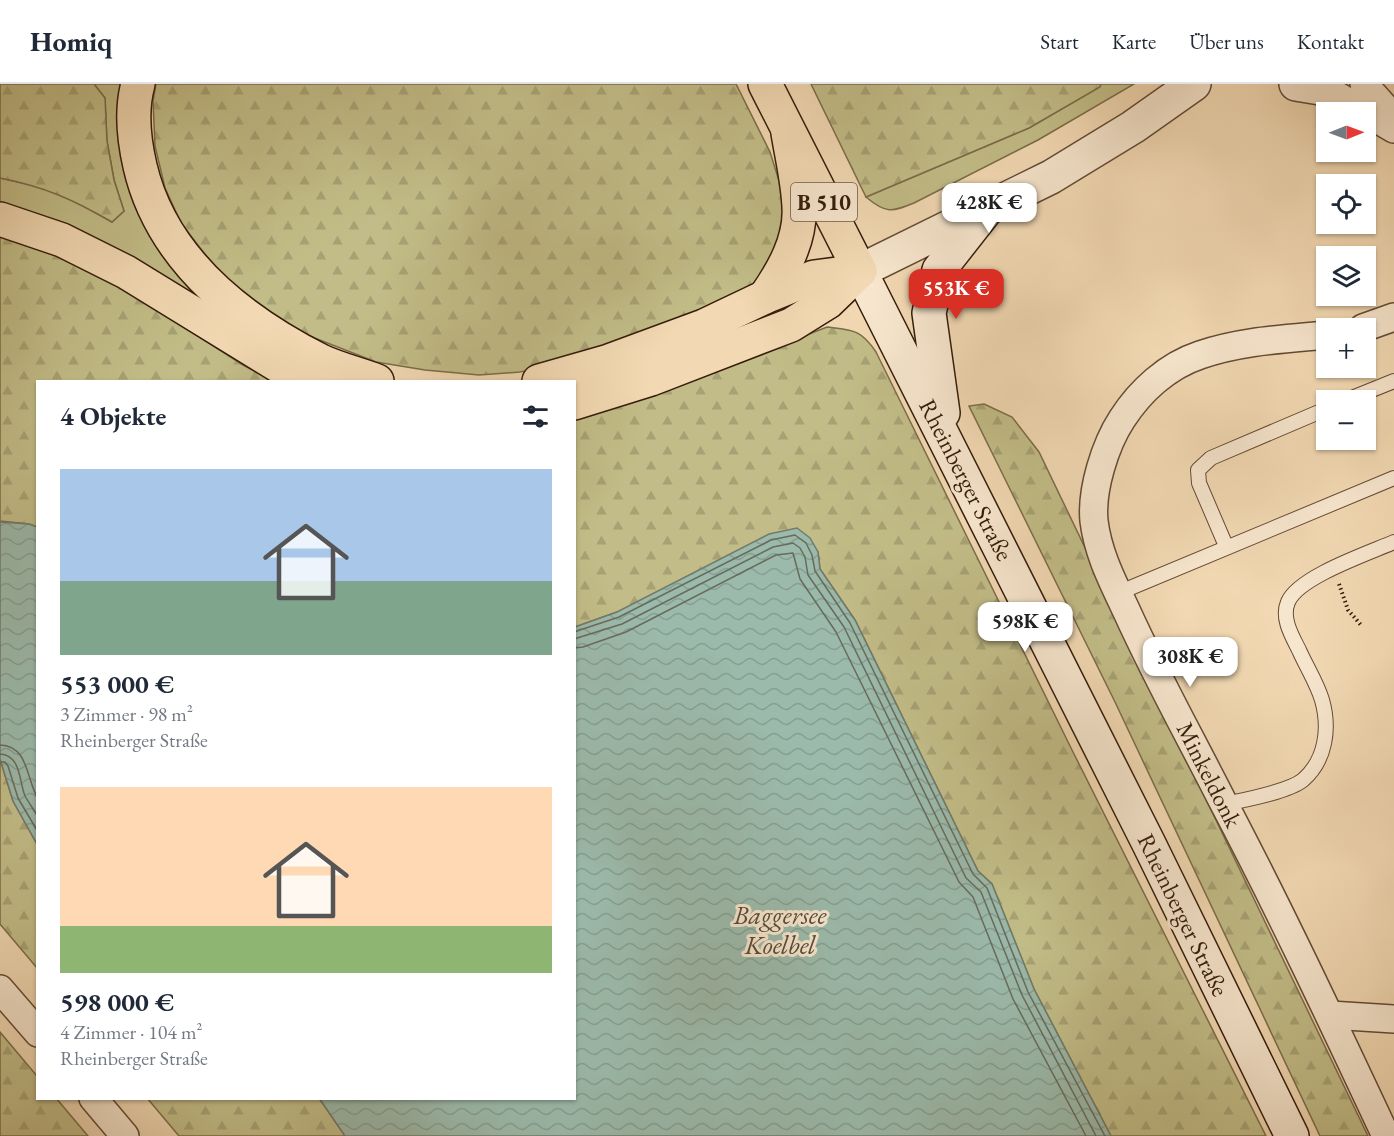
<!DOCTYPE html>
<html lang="de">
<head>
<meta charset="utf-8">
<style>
	:root { --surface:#fff; --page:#f2f2f3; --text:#1f2937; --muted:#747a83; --line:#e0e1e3; --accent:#d93025 }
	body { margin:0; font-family:"EB Garamond",serif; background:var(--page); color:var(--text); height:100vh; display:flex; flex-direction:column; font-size:22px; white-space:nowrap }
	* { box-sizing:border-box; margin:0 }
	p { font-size:20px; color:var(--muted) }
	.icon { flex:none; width:33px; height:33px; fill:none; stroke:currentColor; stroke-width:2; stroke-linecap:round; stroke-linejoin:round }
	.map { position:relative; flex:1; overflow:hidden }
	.panel { position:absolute; left:36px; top:296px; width:540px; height:720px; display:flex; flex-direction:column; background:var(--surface); border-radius:0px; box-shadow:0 2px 4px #0004 }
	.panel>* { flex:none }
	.needle { width:39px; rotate:89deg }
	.buttons { position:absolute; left:1316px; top:18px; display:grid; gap:12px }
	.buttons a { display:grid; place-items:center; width:60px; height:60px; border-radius:0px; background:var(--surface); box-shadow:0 2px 4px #0004; font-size:30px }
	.price { position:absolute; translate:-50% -51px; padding:0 14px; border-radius:12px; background:#fff; color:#222; font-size:20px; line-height:39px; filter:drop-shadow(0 2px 3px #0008) }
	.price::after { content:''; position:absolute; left:50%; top:36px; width:18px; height:14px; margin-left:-9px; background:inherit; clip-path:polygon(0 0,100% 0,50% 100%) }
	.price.on { background:var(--accent); color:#fff }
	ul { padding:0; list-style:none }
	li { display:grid; align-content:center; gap:12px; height:318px; padding:0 24px }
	li span { display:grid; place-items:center; height:186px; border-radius:0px; color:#555 }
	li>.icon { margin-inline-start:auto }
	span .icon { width:108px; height:108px; fill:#fffc; stroke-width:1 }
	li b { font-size:26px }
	h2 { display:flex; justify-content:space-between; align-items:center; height:72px; padding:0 24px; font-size:26px }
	header { display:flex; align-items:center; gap:36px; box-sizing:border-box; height:84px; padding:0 30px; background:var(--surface); border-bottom:2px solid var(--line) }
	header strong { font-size:28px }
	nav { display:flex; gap:33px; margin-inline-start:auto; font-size:21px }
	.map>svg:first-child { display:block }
	.green { fill:#c2bd88; stroke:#7c6c4a; stroke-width:1.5 }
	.forest { fill:url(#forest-firs); stroke:#7c6c4a; stroke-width:1.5 }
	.water { fill:url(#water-waves); stroke:#727b6b; stroke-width:1.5 }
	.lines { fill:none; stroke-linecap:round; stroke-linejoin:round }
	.shore { stroke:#686b5b; stroke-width:1.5 }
	.service-casing { stroke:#644b35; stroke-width:16 }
	.minor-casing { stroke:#644b35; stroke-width:30 }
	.tertiary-casing { stroke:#644b35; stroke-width:36 }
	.secondary-casing { stroke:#351c0b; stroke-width:36 }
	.primary-casing { stroke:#351c0b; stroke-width:36 }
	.motorway-casing { stroke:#351c0b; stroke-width:36 }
	.path { stroke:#351c0b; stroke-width:4; stroke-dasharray:1.5 3; stroke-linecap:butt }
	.service { stroke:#f7e6ce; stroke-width:14 }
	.minor { stroke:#f7e6ce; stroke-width:27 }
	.tertiary { stroke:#f7e6ce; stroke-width:33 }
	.secondary { stroke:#f7e6ce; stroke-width:33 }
	.primary { stroke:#f2d9b3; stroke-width:33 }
	.motorway { stroke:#f2d9b3; stroke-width:33 }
	.labels { text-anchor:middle; stroke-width:6; stroke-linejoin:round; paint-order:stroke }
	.shield { fill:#f7e6ce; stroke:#6f5946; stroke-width:1.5 }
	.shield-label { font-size:22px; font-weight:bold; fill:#351c0b }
	.street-label { font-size:24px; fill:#351c0b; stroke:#f7e6ce }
	.water-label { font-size:26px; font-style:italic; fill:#544b3b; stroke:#f7e6ce }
</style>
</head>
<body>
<header>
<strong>Homiq</strong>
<nav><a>Start</a><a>Karte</a><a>Über uns</a><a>Kontakt</a></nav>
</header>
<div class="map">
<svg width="1394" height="1052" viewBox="0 0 1394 1052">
	<defs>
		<pattern id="forest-firs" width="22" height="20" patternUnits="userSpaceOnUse" patternTransform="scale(1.5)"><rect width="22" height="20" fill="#c2bd88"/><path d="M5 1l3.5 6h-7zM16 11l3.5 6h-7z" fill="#a7a274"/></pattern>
		<pattern id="water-waves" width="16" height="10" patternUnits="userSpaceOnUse" patternTransform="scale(1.5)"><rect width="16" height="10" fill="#9bbaab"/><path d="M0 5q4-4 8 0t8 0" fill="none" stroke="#869f92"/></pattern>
	</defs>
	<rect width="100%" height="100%" fill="#f2d9b3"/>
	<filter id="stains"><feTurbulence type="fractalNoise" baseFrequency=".00333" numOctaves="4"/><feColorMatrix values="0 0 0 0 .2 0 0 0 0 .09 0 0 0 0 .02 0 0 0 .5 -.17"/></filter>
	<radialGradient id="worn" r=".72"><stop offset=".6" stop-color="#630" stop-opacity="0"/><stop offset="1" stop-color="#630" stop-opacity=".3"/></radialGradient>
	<g class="green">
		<path d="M 94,0 L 130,0 L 129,70 L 231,232 L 0,124 L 0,94 L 44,104 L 78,119 L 112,138 L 124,127 L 114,96 L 107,57 L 105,14 Z"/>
		<path d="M 1101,0 L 1134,0 L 1038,56 L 914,119 C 892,128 886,130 866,113 L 1029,44 L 1099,3 Z"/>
	</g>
	<g class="forest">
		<path d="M 0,0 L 94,0 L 105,14 L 107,57 L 114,96 L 124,127 L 112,138 C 72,115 45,103 0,94 Z"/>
		<path d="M 156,0 L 736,0 L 770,68 L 785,116 L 786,141 L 768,189 L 736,215 L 554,281 L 520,288 L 479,291 L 425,286 L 376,278 L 307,251 L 283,238 L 226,195 L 204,169 L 181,139 L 165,104 L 155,62 L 153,17 Z"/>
		<path d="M 811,0 L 1101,0 L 1100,3 L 1029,44 L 866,113 Z"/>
		<path d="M 0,152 L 45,164 L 136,212 L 243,281 L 273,297 L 38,297 L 37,443 L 29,440 L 0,437 Z"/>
		<path d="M 827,243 C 852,246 861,245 876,268 L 1073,668 L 1266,1052 L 1111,1052 L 1034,905 L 992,800 L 978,787 L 855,536 L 820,485 L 818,468 L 617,528 L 575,543 L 575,333 L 653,311 Z"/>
		<path d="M 984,320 L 1012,333 L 1039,368 L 1368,1052 L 1320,1052 L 1115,618 L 969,322 Z"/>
		<path d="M 0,675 L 13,717 L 37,760 L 37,884 L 0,840 Z"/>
		<path d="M 0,948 L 37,992 L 38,1014 L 56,1014 L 88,1052 L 0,1052 Z"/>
		<path d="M 147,1014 L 319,1014 L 345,1052 L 179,1052 Z"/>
	</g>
	<g class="water">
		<path d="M 0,438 L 29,440 L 37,443 L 37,760 L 13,717 L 0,675 Z"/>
		<path d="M 797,444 L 810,454 L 818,468 L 820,485 L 855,536 L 978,787 L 992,800 L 1034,905 L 1111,1052 L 345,1052 L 319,1014 L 574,1014 L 575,543 L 617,528 L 769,450 Z"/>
	</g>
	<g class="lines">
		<g class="shore">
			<path d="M 574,548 L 619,533 L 771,456 L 795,451 L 806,459 L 812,471 L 815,487 L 850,539 L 973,790 L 987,804 L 1028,908 L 1105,1052"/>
			<path d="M 574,555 L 622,540 L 773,463 L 793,459 L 800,464 L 805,473 L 808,491 L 844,543 L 966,794 L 981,808 L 1022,911 L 1096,1052"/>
			<path d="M 574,564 L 583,563 L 626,548 L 776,471 L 793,469 L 800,495 L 836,548 L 959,798 L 973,813 L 1013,915 L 1086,1052"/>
			<path d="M 0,661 C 29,662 26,695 38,715"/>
			<path d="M 0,670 C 21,671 19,697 25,712 C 29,719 34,726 38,733"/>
			<path d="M 0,678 L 5,678 L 8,682 L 18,714 L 38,748"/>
		</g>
		<defs>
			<g id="service">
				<path d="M 1347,316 L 1394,297"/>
				<path d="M 1226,462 L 1199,399 L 1198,386 L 1211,374 L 1326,325"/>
				<path d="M 1118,509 L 1394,394"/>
				<path d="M 1225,720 C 1244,716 1288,708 1303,696 C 1326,676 1330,644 1322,616 C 1317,599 1306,582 1299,566 C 1292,552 1281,534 1288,518 C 1298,493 1369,469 1394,458"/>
			</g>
			<g id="minor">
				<path d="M 1321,0 L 1326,5 L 1394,45"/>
				<path d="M 1364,0 L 1394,34"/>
				<path d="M 1363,244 L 1394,233"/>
				<path d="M 1326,251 C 1284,255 1240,257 1200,271 C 1167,282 1140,307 1122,335 C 1105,361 1091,406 1094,437 C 1098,470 1113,498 1127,528 C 1156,592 1190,653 1222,716 C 1280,826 1333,939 1386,1052"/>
				<path d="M 0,905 L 38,949"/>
				<path d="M 1330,931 L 1394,935"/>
				<path d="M 93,1014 L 125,1052"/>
			</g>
			<g id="tertiary">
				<path d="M 1296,0 L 1326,5"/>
				<path d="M 860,187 L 1051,93 L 1133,43 L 1194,0"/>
			</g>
			<g id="secondary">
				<path d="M 860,187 L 1149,760 L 1292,1052"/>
				<path d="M 943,329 L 929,229 L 939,186 L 990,121"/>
			</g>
			<path id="primary" d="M 765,0 L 860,187"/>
			<g id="motorway">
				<path d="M 138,0 C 131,25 134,56 140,82 C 161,174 240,236 321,277 C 338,285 359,290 377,297"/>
				<path d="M 0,135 L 62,156 L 126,188 L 292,290 L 308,297"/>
				<path d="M 765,213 C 783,187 801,156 799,123 C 798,98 792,73 788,49"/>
				<path d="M 539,297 L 609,277 L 704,242 L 765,213 L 814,193 L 860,187"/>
				<path d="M 574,319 L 651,295 L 791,241 L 828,218 L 860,187"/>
			</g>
		</defs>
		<use href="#service" class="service-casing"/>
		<use href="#minor" class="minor-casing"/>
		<use href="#tertiary" class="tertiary-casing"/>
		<use href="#secondary" class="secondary-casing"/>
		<use href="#primary" class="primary-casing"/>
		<use href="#motorway" class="motorway-casing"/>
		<path class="path" d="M 1339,500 L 1348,526 L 1361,541"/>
		<use href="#service" class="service"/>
		<use href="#minor" class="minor"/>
		<use href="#tertiary" class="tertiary"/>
		<use href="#secondary" class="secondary"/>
		<use href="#primary" class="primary"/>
		<use href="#motorway" class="motorway"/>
	</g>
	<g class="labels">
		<rect class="shield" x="791" y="99" width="66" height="38" rx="4.5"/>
		<g class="shield-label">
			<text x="824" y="126">B 510</text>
		</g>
		<g class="street-label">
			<text transform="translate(966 396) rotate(63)" y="8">Rheinberger Straße</text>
			<text transform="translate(1209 691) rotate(63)" y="8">Minkeldonk</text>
			<text transform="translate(1183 831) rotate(64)" y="8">Rheinberger Straße</text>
		</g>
		<g class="water-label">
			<text x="780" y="840">Baggersee<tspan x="780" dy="30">Koelbel</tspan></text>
		</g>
	</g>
	<rect width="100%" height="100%" filter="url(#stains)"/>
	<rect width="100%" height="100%" fill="url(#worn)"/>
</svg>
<div class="buttons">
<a><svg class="needle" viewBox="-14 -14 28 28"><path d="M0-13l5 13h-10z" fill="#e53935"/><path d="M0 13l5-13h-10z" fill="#747a83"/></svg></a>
<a><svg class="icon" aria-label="locate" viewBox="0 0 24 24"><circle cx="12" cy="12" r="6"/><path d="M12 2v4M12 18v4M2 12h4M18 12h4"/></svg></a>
<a><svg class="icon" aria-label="layers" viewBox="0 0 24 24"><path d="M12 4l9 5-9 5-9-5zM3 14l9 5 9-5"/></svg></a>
<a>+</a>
<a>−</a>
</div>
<b class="price" style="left:989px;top:150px">428K €</b>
<b class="price on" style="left:956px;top:236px">553K €</b>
<b class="price" style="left:1025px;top:569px">598K €</b>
<b class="price" style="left:1190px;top:604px">308K €</b>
<section class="panel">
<h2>4 Objekte<svg class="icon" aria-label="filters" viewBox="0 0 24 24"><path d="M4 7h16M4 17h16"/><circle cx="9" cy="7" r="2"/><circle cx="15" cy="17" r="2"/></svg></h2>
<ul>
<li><span style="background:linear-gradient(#a9c7e8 60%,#7fa58c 0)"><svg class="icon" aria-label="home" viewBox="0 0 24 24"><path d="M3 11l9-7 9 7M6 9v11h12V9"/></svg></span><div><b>553 000 €</b><p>3 Zimmer · 98 m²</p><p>Rheinberger Straße</p></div></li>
<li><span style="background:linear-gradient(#ffd9b3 75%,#8fb573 0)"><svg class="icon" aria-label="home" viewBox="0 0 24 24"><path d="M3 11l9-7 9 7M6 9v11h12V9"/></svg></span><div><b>598 000 €</b><p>4 Zimmer · 104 m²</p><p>Rheinberger Straße</p></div></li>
</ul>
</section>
</div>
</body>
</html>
